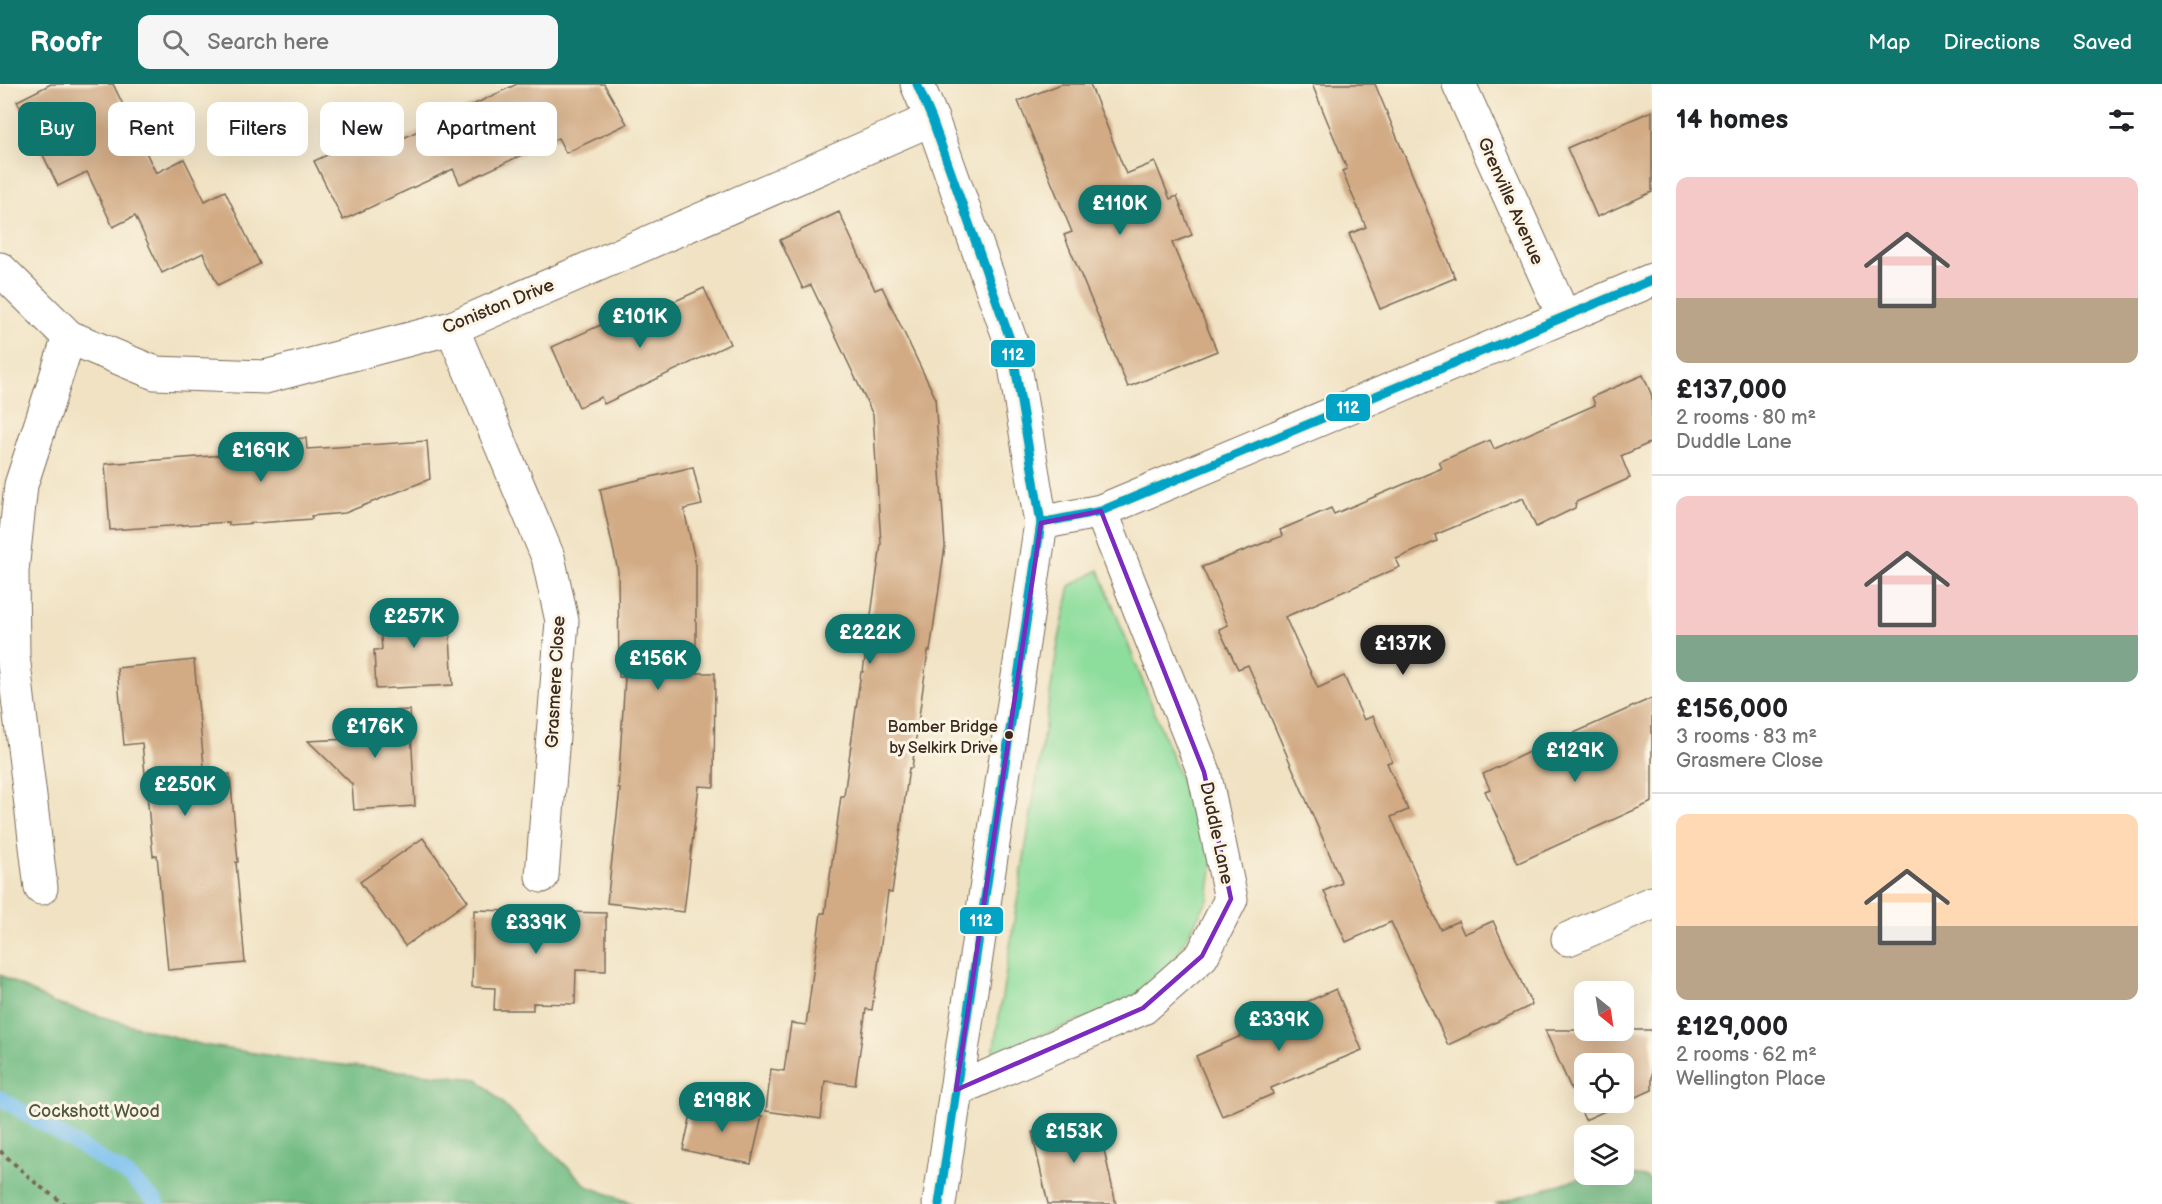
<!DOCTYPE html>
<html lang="en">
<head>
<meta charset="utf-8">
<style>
	:root { --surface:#fff; --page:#f6f6f6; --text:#202124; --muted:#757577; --line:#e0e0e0; --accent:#0f766e }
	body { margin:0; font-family:"Balsamiq Sans",sans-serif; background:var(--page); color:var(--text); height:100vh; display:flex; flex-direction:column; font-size:22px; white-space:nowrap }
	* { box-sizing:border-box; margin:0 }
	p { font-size:20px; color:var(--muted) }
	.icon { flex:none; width:33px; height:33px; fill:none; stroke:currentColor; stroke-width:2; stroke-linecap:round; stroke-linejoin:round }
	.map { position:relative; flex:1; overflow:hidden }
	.side { display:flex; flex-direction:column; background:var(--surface); width:510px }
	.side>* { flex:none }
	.hud { position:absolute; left:18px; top:18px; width:570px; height:54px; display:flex; gap:12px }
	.needle { width:39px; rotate:150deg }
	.fabs { position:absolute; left:1574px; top:897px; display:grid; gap:12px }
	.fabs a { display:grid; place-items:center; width:60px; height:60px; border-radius:12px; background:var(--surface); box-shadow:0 6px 24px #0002; font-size:30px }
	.price { position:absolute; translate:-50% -51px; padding:0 14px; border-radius:21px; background:var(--accent); color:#fff; font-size:20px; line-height:39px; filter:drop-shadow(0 2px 3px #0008) }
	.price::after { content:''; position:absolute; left:50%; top:36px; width:18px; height:14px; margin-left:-9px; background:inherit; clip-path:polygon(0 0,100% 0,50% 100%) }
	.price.active { background:#222; color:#fff }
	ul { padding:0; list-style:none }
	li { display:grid; align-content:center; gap:12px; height:318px; padding:0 24px }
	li+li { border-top:2px solid var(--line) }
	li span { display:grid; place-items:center; height:186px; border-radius:12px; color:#555 }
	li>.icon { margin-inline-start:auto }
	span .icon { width:108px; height:108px; fill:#fffc; stroke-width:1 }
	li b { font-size:26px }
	h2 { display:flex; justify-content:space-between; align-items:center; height:72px; padding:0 24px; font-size:26px }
	.chip { padding:0 21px; border-radius:12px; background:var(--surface); box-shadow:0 6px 24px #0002; font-size:21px; line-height:54px }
	.chip.active { background:var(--accent); color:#fff }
	header { display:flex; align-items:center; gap:36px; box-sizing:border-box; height:84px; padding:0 30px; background:var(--accent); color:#fff }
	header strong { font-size:28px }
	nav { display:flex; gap:33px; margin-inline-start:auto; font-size:21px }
	.search { width:420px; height:54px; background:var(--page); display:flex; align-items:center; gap:15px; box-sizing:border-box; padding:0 21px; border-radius:12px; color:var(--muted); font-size:22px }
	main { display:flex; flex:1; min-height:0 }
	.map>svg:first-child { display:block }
	.green { fill:#8ddd9c; stroke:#64845d; stroke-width:1.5 }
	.forest { fill:#72bc84; stroke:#567351; stroke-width:1.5 }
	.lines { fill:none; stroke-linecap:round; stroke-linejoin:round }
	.stream { stroke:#78bff0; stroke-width:15 }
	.building { fill:#d2ab85; fill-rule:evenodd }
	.minor-casing { stroke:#7a6a58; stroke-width:35 }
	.path { stroke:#7a6a58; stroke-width:4; stroke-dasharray:4.5 4.5; stroke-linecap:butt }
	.minor { stroke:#fff; stroke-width:33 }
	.bus-1-casing { stroke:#fcf5e5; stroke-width:14 }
	.bus-1 { stroke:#03a3c5; stroke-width:9 }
	.marked { fill:none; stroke:#7b2cbf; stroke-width:4.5; stroke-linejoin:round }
	.bus-dot { fill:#3b2a1e; stroke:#fcf5e5; stroke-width:2 }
	.labels { text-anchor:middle; stroke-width:6; stroke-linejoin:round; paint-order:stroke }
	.bus-label { font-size:16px; fill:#3b2a1e; stroke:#fcf5e5; text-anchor:end }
	.street-label { font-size:18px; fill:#3b2a1e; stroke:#fcf5e5 }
	.park-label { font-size:18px; fill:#50573e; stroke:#fcf5e5 }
	.line-badge { stroke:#fcf5e5; stroke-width:2 }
	.badge-label { font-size:16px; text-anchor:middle; font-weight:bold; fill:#fff }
</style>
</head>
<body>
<header>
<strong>Roofr</strong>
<div class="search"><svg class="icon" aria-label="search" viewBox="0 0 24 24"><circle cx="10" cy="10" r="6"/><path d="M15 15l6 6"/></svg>Search here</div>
<nav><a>Map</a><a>Directions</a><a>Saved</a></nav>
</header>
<main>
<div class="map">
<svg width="1652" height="1120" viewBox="0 0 1652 1120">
	<rect width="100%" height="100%" fill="#fcf5e5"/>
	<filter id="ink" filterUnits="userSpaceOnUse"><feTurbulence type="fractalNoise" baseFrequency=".0167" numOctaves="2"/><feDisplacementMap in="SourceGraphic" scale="12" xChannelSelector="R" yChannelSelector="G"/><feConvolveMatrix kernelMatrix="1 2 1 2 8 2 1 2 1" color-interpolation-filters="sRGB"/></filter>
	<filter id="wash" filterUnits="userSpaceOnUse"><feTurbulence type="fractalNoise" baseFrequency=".008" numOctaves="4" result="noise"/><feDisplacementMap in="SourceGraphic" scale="24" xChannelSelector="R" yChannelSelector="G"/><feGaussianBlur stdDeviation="1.35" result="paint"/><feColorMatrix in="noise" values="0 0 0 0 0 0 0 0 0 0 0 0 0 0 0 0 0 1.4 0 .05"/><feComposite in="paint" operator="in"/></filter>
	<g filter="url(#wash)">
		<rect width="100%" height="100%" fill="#f0e2c3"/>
		<path class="green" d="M 1099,486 L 1213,777 L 1208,815 L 1173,878 L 1128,918 L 993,970 L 1058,560 L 1070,502 Z"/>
		<g class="forest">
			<path d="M 0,891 L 53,919 L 203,961 L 305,977 L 478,995 L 587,1102 L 634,1120 L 0,1120 Z"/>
			<path d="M 1623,1090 L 1646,1093 L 1652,1099 L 1652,1120 L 1495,1120 L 1590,1091 Z"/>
		</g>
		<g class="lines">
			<path class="stream" d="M 0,1014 L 129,1092 L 158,1120"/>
		</g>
		<g id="blocks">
			<g class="building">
				<path d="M 51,0 L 113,0 L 156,89 L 184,75 L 205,117 L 225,107 L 260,180 L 218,201 L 203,169 L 162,189 L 135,132 L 113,143 L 87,88 L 58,102 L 17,17 Z"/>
				<path d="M 517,0 L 604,0 L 627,40 L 566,69 L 558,54 L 460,100 L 453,85 L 343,136 L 314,77 L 390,42 L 397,57 Z"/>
				<path d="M 1061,0 L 1090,0 L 1126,90 L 1155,78 L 1170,115 L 1177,112 L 1192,151 L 1172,159 L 1217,267 L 1128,303 L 1064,151 L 1072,148 L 1018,17 Z"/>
				<path d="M 1312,0 L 1375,0 L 1455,194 L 1380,225 L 1349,150 L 1366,143 L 1342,87 L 1347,85 Z"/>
				<path d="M 1652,27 L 1652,108 L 1597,133 L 1567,64 Z"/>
				<path d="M 839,128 L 875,206 L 882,203 L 935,313 L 945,462 L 930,567 L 928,567 L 912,684 L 909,684 L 892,809 L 888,808 L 872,926 L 866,925 L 855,1001 L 825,997 L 821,1035 L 766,1027 L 771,985 L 784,987 L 791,939 L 806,941 L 821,829 L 825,829 L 841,712 L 844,712 L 861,588 L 863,588 L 881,460 L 873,331 L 811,201 L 803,205 L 780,156 Z"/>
				<path d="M 704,204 L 730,260 L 604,320 L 601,313 L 579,323 L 552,263 L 627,229 L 631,237 Z"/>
				<path d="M 1643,291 L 1652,312 L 1652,358 L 1621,372 L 1630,394 L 1576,418 L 1575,424 L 1536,443 L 1523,414 L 1435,451 L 1437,457 L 1396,475 L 1400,483 L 1285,533 L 1318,604 L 1344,592 L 1364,636 L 1373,632 L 1392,677 L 1387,679 L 1408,726 L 1391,733 L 1440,845 L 1458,837 L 1464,850 L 1493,837 L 1532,921 L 1448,961 L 1391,838 L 1346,858 L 1324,807 L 1342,799 L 1248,581 L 1238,585 L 1219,545 L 1228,541 L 1202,483 L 1282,452 L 1280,446 L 1331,424 L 1334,430 L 1442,384 L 1439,378 L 1490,356 L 1494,365 L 1595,321 L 1592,313 Z"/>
				<path d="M 306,354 L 307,365 L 427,357 L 430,395 L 345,429 L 311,432 L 312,435 L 229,441 L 229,438 L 110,446 L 105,380 L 224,371 L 223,360 Z"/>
				<path d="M 693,383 L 702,421 L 684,425 L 696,481 L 696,589 L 715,589 L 714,703 L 699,702 L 684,828 L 607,819 L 620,705 L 618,704 L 625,593 L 619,593 L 618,487 L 600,405 Z"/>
				<path d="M 448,523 L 453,601 L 376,605 L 374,566 L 382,566 L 379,527 Z"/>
				<path d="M 194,576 L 205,692 L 230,690 L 238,778 L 236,778 L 245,879 L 168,886 L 157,771 L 153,772 L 142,659 L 124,661 L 117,584 Z"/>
				<path d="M 1652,614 L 1652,718 L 1518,779 L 1485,707 L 1490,705 L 1483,690 L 1562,652 L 1563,654 Z"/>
				<path d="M 410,626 L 415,722 L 354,726 L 352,700 L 308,657 L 349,655 L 348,629 Z"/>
				<path d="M 423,754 L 468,817 L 405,862 L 360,798 Z"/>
				<path d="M 474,826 L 606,829 L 606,887 L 576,886 L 575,920 L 533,919 L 533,926 L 494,926 L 495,904 L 472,903 Z"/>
				<path d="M 1336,905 L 1362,966 L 1271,1004 L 1273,1010 L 1222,1032 L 1196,972 L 1270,939 L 1268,935 Z"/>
				<path d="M 1545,946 L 1652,946 L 1652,1006 L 1585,1036 ZM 1584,980 L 1623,980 L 1623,1018 L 1584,1018 Z"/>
				<path d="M 694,1017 L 762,1032 L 751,1080 L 683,1066 Z"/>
				<path d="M 1097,1034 L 1116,1120 L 1048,1120 L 1032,1048 Z"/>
			</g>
		</g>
	</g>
	<g filter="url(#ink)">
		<use href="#blocks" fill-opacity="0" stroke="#7a6a58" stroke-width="1.5"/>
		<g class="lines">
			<defs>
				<g id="minor">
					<path d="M 917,0 L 932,35 L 1011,258 L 1041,439 L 939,1120"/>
					<path d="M 1459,0 L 1564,233"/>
					<path d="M 0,185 L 69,253 L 155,289 L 265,293 L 452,244 L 932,35"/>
					<path d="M 452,244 L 548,473 L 562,537 L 542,792"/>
					<path d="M 1041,439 L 1101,427 L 1652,196"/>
					<path d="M 41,804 L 13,572 L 12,487 L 21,401 L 69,253"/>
					<path d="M 1568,855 L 1652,819"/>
					<path d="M 956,1006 L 1143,924 L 1202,872 L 1231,815 L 1204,688 L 1101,427"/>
				</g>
			</defs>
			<use href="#minor" class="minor-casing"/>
			<path class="path" d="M 0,1067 L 39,1102 L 65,1120"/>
			<use href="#minor" class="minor"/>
			<defs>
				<g id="bus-1">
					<path d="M 917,0 L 932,35 L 1011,258 L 1041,439 L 939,1120"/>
					<path d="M 1041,439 L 1101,427 L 1652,196"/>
				</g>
			</defs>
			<use href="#bus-1" class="bus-1-casing"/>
			<use href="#bus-1" class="bus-1"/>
		</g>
	</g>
	<path class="marked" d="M 1101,427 L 1204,688 L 1231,815 L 1202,872 L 1143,924 L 956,1006 L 1041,439 Z"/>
	<circle class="bus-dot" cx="1009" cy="651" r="5"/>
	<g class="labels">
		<g class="bus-label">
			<text x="998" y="648">Bamber Bridge<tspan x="998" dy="21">by Selkirk Drive</tspan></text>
		</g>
		<g class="street-label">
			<text transform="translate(1511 117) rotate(66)" y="6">Grenville Avenue</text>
			<text transform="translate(498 222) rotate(-22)" y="6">Coniston Drive</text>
			<text transform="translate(555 598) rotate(-87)" y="6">Grasmere Close</text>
			<text transform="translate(1217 749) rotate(78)" y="6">Duddle Lane</text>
		</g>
		<g class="park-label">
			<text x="94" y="1033">Cockshott Wood</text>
		</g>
	</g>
	<g class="line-badge">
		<rect x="990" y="255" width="46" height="29" rx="6" fill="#03a3c5"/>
		<rect x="1325" y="309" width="46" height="29" rx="6" fill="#03a3c5"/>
		<rect x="959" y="822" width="45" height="29" rx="6" fill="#03a3c5"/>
	</g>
	<g class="badge-label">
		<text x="1013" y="276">112</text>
		<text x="1348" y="329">112</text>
		<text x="981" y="842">112</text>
	</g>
</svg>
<div class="fabs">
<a><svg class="needle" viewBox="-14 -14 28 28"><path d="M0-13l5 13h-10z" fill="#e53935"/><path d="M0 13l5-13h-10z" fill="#757577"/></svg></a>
<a><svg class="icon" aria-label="locate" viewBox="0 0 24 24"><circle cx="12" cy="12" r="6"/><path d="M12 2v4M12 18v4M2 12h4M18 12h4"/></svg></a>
<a><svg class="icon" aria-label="layers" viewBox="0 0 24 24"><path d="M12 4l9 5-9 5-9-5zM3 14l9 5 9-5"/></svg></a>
</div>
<b class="price" style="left:1120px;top:152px">£110K</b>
<b class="price" style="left:640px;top:265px">£101K</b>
<b class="price" style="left:261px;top:399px">£169K</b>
<b class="price" style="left:414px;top:565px">£257K</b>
<b class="price" style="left:870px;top:581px">£222K</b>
<b class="price active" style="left:1403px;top:592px">£137K</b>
<b class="price" style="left:658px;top:607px">£156K</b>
<b class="price" style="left:375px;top:675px">£176K</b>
<b class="price" style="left:1575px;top:699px">£129K</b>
<b class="price" style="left:185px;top:733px">£250K</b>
<b class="price" style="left:536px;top:871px">£339K</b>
<b class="price" style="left:1279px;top:968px">£339K</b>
<b class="price" style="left:722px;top:1049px">£198K</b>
<b class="price" style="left:1074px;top:1080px">£153K</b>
<div class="hud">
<a class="chip active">Buy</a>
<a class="chip">Rent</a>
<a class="chip">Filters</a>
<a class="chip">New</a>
<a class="chip">Apartment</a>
</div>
</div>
<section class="side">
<h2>14 homes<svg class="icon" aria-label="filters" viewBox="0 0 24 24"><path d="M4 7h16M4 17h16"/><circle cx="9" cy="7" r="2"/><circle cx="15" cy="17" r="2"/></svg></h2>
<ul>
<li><span style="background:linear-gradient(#f6c9c9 65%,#b9a48a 0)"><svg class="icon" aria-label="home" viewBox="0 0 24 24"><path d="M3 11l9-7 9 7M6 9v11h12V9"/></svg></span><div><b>£137,000</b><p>2 rooms · 80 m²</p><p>Duddle Lane</p></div></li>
<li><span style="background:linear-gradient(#f6c9c9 75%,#7fa58c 0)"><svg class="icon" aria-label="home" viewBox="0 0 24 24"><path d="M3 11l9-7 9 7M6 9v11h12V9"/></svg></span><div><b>£156,000</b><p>3 rooms · 83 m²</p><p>Grasmere Close</p></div></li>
<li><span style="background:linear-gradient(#ffd9b3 60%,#b9a48a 0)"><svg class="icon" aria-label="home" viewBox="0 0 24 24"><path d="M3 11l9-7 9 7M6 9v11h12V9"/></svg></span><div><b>£129,000</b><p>2 rooms · 62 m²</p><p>Wellington Place</p></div></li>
</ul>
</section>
</main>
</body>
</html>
